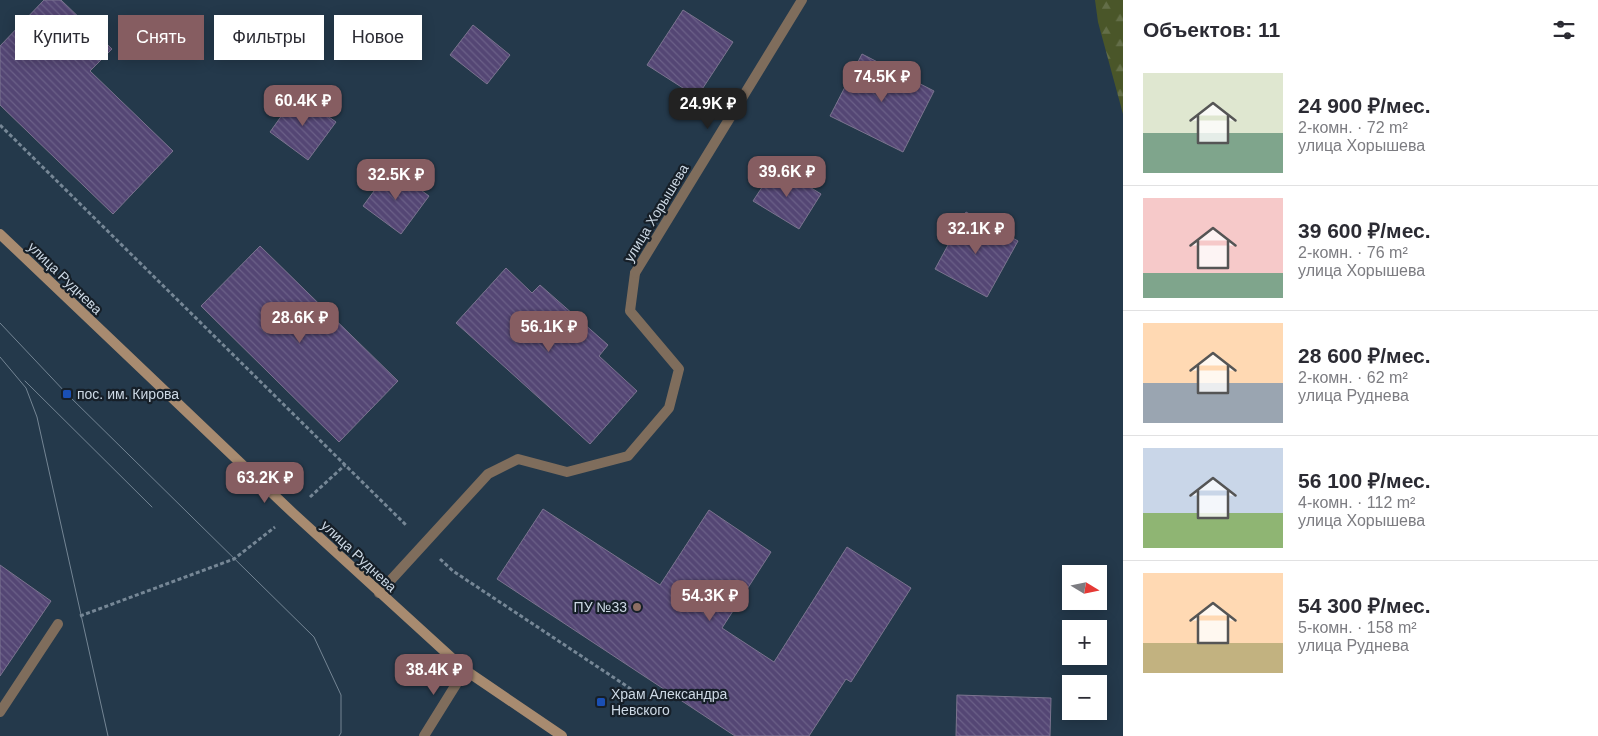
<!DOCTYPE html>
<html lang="ru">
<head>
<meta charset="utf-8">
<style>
	:root { --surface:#fff; --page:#f7f7f7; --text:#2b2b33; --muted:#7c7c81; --line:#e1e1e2; --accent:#865d61 }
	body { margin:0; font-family:Helvetica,sans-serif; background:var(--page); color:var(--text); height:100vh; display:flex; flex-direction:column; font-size:19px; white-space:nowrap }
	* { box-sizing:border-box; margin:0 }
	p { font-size:16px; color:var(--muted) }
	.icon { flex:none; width:28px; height:28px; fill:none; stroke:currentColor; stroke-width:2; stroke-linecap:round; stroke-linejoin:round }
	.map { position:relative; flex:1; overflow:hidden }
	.side { display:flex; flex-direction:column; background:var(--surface); width:475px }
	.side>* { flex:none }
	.hud { position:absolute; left:15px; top:15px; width:475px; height:45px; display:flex; gap:10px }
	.needle { width:32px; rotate:100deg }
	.tools { position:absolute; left:1062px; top:565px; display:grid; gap:10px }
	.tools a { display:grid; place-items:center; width:45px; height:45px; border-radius:0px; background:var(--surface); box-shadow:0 2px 12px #0003; font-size:25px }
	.price { position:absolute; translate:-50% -42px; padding:0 11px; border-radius:10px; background:var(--accent); color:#fff; font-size:16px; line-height:32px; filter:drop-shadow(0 1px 2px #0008) }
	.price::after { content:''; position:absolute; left:50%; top:30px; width:15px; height:11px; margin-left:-8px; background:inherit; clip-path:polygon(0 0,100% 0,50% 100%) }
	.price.selected { background:#222; color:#fff }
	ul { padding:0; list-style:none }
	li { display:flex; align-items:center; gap:15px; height:125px; padding:0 20px }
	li+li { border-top:1px solid var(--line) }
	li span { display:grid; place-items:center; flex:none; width:140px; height:100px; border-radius:0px; color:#555 }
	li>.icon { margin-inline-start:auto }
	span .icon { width:60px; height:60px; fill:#fffc; stroke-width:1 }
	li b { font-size:21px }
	h2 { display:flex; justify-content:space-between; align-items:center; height:60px; padding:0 20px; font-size:21px }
	.chip { padding:0 18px; border-radius:0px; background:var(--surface); box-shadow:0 2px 12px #0003; font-size:18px; line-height:45px }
	.chip.selected { background:var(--accent); color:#fff }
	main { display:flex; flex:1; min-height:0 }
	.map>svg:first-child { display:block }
	.forest { fill:url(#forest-firs) }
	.building { fill:url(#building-back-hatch); stroke:#7b748f }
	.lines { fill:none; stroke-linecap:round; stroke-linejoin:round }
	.path { stroke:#768796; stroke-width:3; stroke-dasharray:4 2.5; stroke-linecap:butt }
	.lane { stroke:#7f6d5c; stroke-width:10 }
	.street { stroke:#7f6d5c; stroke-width:10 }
	.secondary { stroke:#a88b70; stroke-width:10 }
	.tram { stroke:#748594; stroke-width:1 }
	.transit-dot { fill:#1a4fb4; stroke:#161f28; stroke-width:2 }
	.education-dot { fill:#8d6e63; stroke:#161f28; stroke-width:2 }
	.labels { text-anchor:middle; stroke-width:4.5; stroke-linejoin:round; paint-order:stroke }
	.street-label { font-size:14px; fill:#cdd9e5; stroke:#161f28 }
	.poi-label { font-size:14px; fill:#cdd9e5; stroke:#161f28; text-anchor:start }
</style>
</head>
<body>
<main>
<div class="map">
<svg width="1123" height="736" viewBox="0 0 1123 736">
	<defs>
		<pattern id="forest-firs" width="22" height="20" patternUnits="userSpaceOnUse" patternTransform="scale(1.25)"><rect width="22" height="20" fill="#4a5629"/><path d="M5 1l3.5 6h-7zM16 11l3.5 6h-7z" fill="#636e48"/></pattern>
		<pattern id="building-back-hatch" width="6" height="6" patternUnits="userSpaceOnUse" patternTransform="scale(1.25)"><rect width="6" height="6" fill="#544674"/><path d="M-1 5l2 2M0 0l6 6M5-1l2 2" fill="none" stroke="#6b6088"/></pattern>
	</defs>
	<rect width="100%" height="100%" fill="#24394b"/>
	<path class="forest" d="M 1095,0 L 1123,0 L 1123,114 L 1098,22 Z"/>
	<g class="building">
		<path d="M 44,0 L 61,0 L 112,49 L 90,71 L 173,151 L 113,214 L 0,105 L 0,46 Z"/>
		<path d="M 683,10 L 733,42 L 697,97 L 647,65 Z"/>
		<path d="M 473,25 L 510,55 L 487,84 L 450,55 Z"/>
		<path d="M 862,54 L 934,91 L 903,152 L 830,116 Z"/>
		<path d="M 297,94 L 336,122 L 308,160 L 270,132 Z"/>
		<path d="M 776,166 L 821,194 L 799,229 L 753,201 Z"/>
		<path d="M 391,168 L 429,196 L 401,234 L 363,206 Z"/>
		<path d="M 966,212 L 1018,241 L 987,297 L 935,269 Z"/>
		<path d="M 260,246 L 398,381 L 339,442 L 201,306 Z"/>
		<path d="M 506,268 L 532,293 L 540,285 L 608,345 L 599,356 L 637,391 L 590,444 L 456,323 Z"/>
		<path d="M 543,509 L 660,585 L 709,510 L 771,552 L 722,628 L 774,662 L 847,547 L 911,588 L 851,682 L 846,679 L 809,736 L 735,736 L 497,579 Z"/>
		<path d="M 0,565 L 51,601 L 0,676 Z"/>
		<path d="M 957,695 L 1051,698 L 1050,736 L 956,736 Z"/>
	</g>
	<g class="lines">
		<g class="path">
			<path d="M 0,125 L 407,526"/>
			<path d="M 310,497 L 345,465"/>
			<path d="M 440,559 L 453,571 L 634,691"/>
			<path d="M 80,616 L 234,559 L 275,527"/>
		</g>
		<g class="lane">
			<path d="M 379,593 L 488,474 L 518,459 L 567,472 L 628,456 L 669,408 L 679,369 L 630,311 L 635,273"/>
			<path d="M 0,712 L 58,624"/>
		</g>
		<g class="street">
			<path d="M 635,273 L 802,0"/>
			<path d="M 424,736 L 465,670"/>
		</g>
		<path class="secondary" d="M 0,234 L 293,513 L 465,670 L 562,736"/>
		<g class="tram">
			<path d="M 0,323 L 67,394 L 314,637 L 341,695 L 341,733 L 339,736"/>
			<path d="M 0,357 L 26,388 L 37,417 L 108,736"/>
			<path d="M 25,381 L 152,507"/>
		</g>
	</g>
	<g class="transit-dot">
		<rect x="62" y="389" width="10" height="10" rx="2.5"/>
		<rect x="596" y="697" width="10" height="10" rx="2.5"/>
	</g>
	<circle class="education-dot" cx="637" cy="607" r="5"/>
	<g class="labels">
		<g class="street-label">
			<text transform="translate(656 213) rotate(-59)" y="5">улица Хорышева</text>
			<text transform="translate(65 278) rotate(44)" y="5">улица Руднева</text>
			<text transform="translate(359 556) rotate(43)" y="5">улица Руднева</text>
		</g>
		<g class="poi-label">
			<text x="77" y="399">пос. им. Кирова</text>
			<text x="627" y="612" text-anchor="end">ПУ №33</text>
			<text x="611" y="699">Храм Александра<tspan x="611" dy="16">Невского</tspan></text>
		</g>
	</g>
</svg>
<div class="tools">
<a><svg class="needle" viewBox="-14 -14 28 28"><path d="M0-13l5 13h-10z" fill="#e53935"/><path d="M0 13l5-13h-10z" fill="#7c7c81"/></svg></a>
<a>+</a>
<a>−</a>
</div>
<b class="price" style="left:882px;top:103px">74.5K ₽</b>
<b class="price" style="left:303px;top:127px">60.4K ₽</b>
<b class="price selected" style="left:708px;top:130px">24.9K ₽</b>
<b class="price" style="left:787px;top:198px">39.6K ₽</b>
<b class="price" style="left:396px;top:201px">32.5K ₽</b>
<b class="price" style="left:976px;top:255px">32.1K ₽</b>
<b class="price" style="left:300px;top:344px">28.6K ₽</b>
<b class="price" style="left:549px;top:353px">56.1K ₽</b>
<b class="price" style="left:265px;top:504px">63.2K ₽</b>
<b class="price" style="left:710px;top:622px">54.3K ₽</b>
<b class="price" style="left:434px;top:696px">38.4K ₽</b>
<div class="hud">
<a class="chip">Купить</a>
<a class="chip selected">Снять</a>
<a class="chip">Фильтры</a>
<a class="chip">Новое</a>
</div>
</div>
<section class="side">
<h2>Объектов: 11<svg class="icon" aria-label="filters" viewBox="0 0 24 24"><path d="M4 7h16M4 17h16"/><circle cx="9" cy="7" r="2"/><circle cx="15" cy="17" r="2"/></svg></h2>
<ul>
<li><span style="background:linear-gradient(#dfe7d0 60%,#7fa58c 0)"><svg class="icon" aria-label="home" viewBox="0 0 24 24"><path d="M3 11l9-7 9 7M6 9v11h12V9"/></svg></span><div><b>24 900 ₽/мес.</b><p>2-комн. · 72 m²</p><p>улица Хорышева</p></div></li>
<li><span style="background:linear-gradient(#f6c9c9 75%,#7fa58c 0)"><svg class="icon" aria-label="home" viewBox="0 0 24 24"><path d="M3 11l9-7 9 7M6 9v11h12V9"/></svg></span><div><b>39 600 ₽/мес.</b><p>2-комн. · 76 m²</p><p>улица Хорышева</p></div></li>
<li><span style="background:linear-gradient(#ffd9b3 60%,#9aa5b1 0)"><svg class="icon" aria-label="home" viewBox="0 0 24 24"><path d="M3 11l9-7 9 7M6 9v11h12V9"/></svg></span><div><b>28 600 ₽/мес.</b><p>2-комн. · 62 m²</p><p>улица Руднева</p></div></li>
<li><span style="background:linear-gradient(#c9d6e8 65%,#8fb573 0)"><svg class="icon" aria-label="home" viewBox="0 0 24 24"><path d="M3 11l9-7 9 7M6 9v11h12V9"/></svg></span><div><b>56 100 ₽/мес.</b><p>4-комн. · 112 m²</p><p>улица Хорышева</p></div></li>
<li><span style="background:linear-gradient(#ffd9b3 70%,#c2b280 0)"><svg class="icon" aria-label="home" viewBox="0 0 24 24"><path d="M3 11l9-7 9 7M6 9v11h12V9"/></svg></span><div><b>54 300 ₽/мес.</b><p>5-комн. · 158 m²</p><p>улица Руднева</p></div></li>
</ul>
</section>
</main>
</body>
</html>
